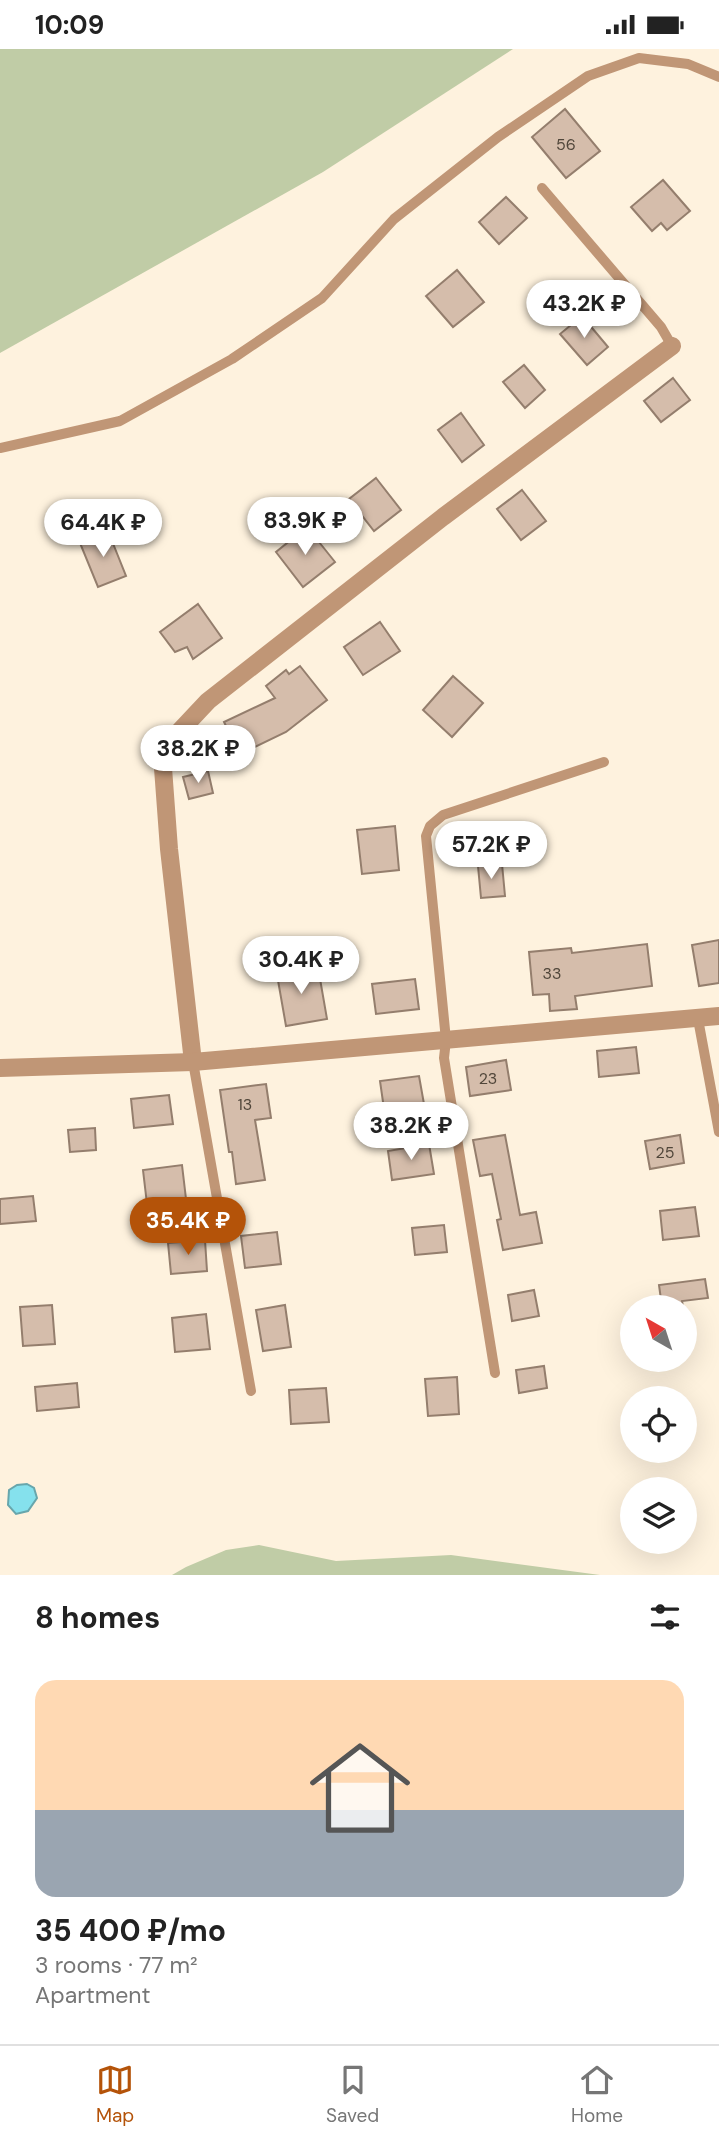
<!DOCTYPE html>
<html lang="en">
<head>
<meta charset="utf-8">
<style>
	:root { --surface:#fff; --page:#f2f2f2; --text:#222; --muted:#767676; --line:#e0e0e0; --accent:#b45309 }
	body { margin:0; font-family:"DM Sans",sans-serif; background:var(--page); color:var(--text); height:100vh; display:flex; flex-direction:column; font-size:26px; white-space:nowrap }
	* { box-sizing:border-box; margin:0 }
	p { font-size:23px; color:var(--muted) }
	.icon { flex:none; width:38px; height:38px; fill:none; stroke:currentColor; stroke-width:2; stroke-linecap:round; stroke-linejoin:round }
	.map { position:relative; height:1526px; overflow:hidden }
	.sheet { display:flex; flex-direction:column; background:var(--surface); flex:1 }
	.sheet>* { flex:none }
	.needle { width:46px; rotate:321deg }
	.controls { position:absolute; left:620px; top:1246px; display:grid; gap:14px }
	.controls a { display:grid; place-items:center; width:77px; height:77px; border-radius:50%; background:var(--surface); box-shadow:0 7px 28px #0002; font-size:35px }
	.price { position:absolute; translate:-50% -60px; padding:0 16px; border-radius:24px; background:#fff; color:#222; font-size:23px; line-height:46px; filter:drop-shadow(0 2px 4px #0008) }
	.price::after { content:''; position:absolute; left:50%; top:42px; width:21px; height:16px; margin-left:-10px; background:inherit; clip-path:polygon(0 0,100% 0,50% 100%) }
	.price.on { background:var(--accent); color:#fff }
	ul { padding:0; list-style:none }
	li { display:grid; align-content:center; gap:14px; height:371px; padding:0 35px }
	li+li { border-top:2px solid var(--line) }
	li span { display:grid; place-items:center; height:217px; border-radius:21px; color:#555 }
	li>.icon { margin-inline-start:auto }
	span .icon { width:126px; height:126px; fill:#fffc; stroke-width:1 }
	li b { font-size:30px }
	h2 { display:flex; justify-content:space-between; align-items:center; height:84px; padding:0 35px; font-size:30px }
	.status { display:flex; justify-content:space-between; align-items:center; height:49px; padding:0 35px; background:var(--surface); direction:ltr }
	.status svg { height:19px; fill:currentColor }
	.menu { display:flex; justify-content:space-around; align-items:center; height:98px; border-top:2px solid var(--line); background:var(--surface); font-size:19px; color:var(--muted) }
	.menu a { display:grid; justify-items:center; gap:4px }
	.menu .on { color:var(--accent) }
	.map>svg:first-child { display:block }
	.green { fill:#c0cca6 }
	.water { fill:#85e1ed; stroke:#68a6ac; stroke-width:2 }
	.building { fill:#d5bdab; stroke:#947e6d; stroke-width:2 }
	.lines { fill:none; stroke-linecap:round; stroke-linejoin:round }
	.service { stroke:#c09676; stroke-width:10 }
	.minor { stroke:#c09676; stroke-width:18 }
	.labels { text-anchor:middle; stroke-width:5; stroke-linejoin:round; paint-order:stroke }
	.number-label { font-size:16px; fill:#50463a }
</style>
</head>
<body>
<div class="status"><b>10:09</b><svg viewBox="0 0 49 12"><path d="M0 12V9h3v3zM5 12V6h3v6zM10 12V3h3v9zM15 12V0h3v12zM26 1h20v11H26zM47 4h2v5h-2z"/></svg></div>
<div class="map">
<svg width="719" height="1526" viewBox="0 0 719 1526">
	<rect width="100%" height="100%" fill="#fef2de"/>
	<g class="green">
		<path d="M 0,0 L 513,0 L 323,123 L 0,304 Z"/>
		<path d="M 259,1496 L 336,1512 L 451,1506 L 600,1526 L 172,1526 L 186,1518 L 226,1501 Z"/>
	</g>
	<path class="water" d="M 27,1435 L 34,1439 L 37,1449 L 28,1462 L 16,1465 L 8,1456 L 9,1441 L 17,1436 Z"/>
	<g class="building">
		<path d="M 565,60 L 600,102 L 566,129 L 532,88 Z"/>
		<path d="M 663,131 L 690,162 L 667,181 L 661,174 L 652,182 L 631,158 Z"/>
		<path d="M 506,148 L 527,169 L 499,195 L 479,173 Z"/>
		<path d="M 457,221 L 484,253 L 453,278 L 426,247 Z"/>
		<path d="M 582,267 L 608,298 L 587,316 L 560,285 Z"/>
		<path d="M 524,316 L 545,341 L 525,359 L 503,333 Z"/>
		<path d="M 673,329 L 690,351 L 661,373 L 644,352 Z"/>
		<path d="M 461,364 L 484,396 L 462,413 L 438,381 Z"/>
		<path d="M 376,429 L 401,461 L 374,482 L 349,450 Z"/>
		<path d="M 522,441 L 546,472 L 521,491 L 497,460 Z"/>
		<path d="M 307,478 L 335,513 L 303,538 L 276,503 Z"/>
		<path d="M 108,482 L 126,527 L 98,538 L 80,494 Z"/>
		<path d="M 198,555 L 222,589 L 193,610 L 187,598 L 175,603 L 160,583 Z"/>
		<path d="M 380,573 L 400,602 L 363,626 L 344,598 Z"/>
		<path d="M 300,617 L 327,651 L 286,683 L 240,705 L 224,673 L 275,649 L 266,637 L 286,621 L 289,625 Z"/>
		<path d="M 453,627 L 483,654 L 452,688 L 423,661 Z"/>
		<path d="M 208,722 L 213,744 L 189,750 L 183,728 Z"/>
		<path d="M 395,777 L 399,821 L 362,825 L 357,781 Z"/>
		<path d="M 502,815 L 505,847 L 481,849 L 478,817 Z"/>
		<path d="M 719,891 L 719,934 L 699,937 L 692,896 Z"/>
		<path d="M 647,895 L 652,937 L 575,947 L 577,960 L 550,962 L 549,945 L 533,946 L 529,903 L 571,899 L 572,904 Z"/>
		<path d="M 304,915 L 306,927 L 319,924 L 327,970 L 286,977 L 276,920 Z"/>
		<path d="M 415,930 L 419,960 L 376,965 L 372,935 Z"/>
		<path d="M 636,998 L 639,1024 L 599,1028 L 597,1002 Z"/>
		<path d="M 506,1011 L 511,1041 L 470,1047 L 466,1018 Z"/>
		<path d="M 419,1027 L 424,1055 L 384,1060 L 380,1032 Z"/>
		<path d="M 266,1035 L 271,1069 L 255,1071 L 265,1131 L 236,1135 L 232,1103 L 229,1103 L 220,1041 Z"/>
		<path d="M 169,1046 L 173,1075 L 134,1079 L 131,1050 Z"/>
		<path d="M 95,1079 L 96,1101 L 70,1103 L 68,1081 Z"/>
		<path d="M 505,1086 L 520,1166 L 536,1163 L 542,1194 L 503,1201 L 497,1171 L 501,1170 L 492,1125 L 480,1127 L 473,1091 Z"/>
		<path d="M 680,1086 L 684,1114 L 650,1120 L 645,1092 Z"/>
		<path d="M 429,1095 L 434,1125 L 392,1131 L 388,1102 Z"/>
		<path d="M 182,1116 L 186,1150 L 147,1155 L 143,1121 Z"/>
		<path d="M 33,1147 L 36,1172 L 0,1175 L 0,1150 Z"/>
		<path d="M 695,1158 L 699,1187 L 663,1191 L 660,1162 Z"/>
		<path d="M 444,1176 L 447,1203 L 415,1206 L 412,1179 Z"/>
		<path d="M 277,1183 L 281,1215 L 245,1219 L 241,1187 Z"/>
		<path d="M 205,1191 L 207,1222 L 171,1225 L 168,1194 Z"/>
		<path d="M 705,1230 L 708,1249 L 682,1252 L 683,1258 L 662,1258 L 659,1236 Z"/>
		<path d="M 534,1241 L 539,1267 L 512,1272 L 508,1246 Z"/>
		<path d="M 52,1256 L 55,1295 L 23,1297 L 20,1258 Z"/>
		<path d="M 285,1256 L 291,1298 L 263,1302 L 256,1261 Z"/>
		<path d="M 206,1265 L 210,1300 L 175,1303 L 172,1269 Z"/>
		<path d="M 544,1317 L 547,1339 L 519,1344 L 516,1321 Z"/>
		<path d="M 457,1328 L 459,1365 L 428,1367 L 425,1330 Z"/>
		<path d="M 77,1334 L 79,1358 L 37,1362 L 35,1338 Z"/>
		<path d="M 326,1339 L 329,1373 L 291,1375 L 289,1341 Z"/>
	</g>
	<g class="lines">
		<g class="service">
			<path d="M 542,139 L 661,278 L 672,297"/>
			<path d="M 0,399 L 120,372 L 232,310 L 322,249 L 394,170 L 498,88 L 588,27 L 639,9 L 688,15 L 719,28"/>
			<path d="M 698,970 L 719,1083"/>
			<path d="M 193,1013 L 251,1342"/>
			<path d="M 495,1324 L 444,1009 L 446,991 L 426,787 L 430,777 L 443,766 L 604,713"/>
		</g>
		<g class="minor">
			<path d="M 193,1013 L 169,800 L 163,719 L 177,685 L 208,652 L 443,468 L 672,297"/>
			<path d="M 0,1019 L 193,1013 L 719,967"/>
		</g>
	</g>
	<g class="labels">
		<g class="number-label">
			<text x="566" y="101">56</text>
			<text x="552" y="930">33</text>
			<text x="488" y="1035">23</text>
			<text x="245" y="1061">13</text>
			<text x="665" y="1109">25</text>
		</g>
	</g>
</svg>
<div class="controls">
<a><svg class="needle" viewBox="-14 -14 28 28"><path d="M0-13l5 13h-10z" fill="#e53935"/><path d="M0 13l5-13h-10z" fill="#767676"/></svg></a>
<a><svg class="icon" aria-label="locate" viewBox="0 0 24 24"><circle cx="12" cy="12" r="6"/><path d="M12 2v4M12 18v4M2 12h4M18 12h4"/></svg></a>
<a><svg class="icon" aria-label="layers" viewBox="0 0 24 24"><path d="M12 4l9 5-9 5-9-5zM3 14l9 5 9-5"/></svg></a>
</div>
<b class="price" style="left:584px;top:291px">43.2K ₽</b>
<b class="price" style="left:305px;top:508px">83.9K ₽</b>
<b class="price" style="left:103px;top:510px">64.4K ₽</b>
<b class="price" style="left:198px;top:736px">38.2K ₽</b>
<b class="price" style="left:491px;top:832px">57.2K ₽</b>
<b class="price" style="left:301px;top:947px">30.4K ₽</b>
<b class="price" style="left:411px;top:1113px">38.2K ₽</b>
<b class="price on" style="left:188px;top:1208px">35.4K ₽</b>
</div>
<section class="sheet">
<h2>8 homes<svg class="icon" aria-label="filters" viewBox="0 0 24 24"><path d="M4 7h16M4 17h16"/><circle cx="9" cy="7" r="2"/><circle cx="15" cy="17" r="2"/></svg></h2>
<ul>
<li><span style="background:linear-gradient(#ffd9b3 60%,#9aa5b1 0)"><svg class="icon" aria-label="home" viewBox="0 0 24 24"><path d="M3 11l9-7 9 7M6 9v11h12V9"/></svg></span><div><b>35 400 ₽/mo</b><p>3 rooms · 77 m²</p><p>Apartment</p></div></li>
</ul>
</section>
<nav class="menu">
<a class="on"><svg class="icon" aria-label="map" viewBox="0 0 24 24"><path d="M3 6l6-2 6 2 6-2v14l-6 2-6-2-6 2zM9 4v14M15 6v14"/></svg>Map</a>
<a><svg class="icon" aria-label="saved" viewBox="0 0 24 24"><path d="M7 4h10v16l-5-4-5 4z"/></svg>Saved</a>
<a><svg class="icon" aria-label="home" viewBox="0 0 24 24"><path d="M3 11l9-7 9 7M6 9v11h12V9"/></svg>Home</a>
</nav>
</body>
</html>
